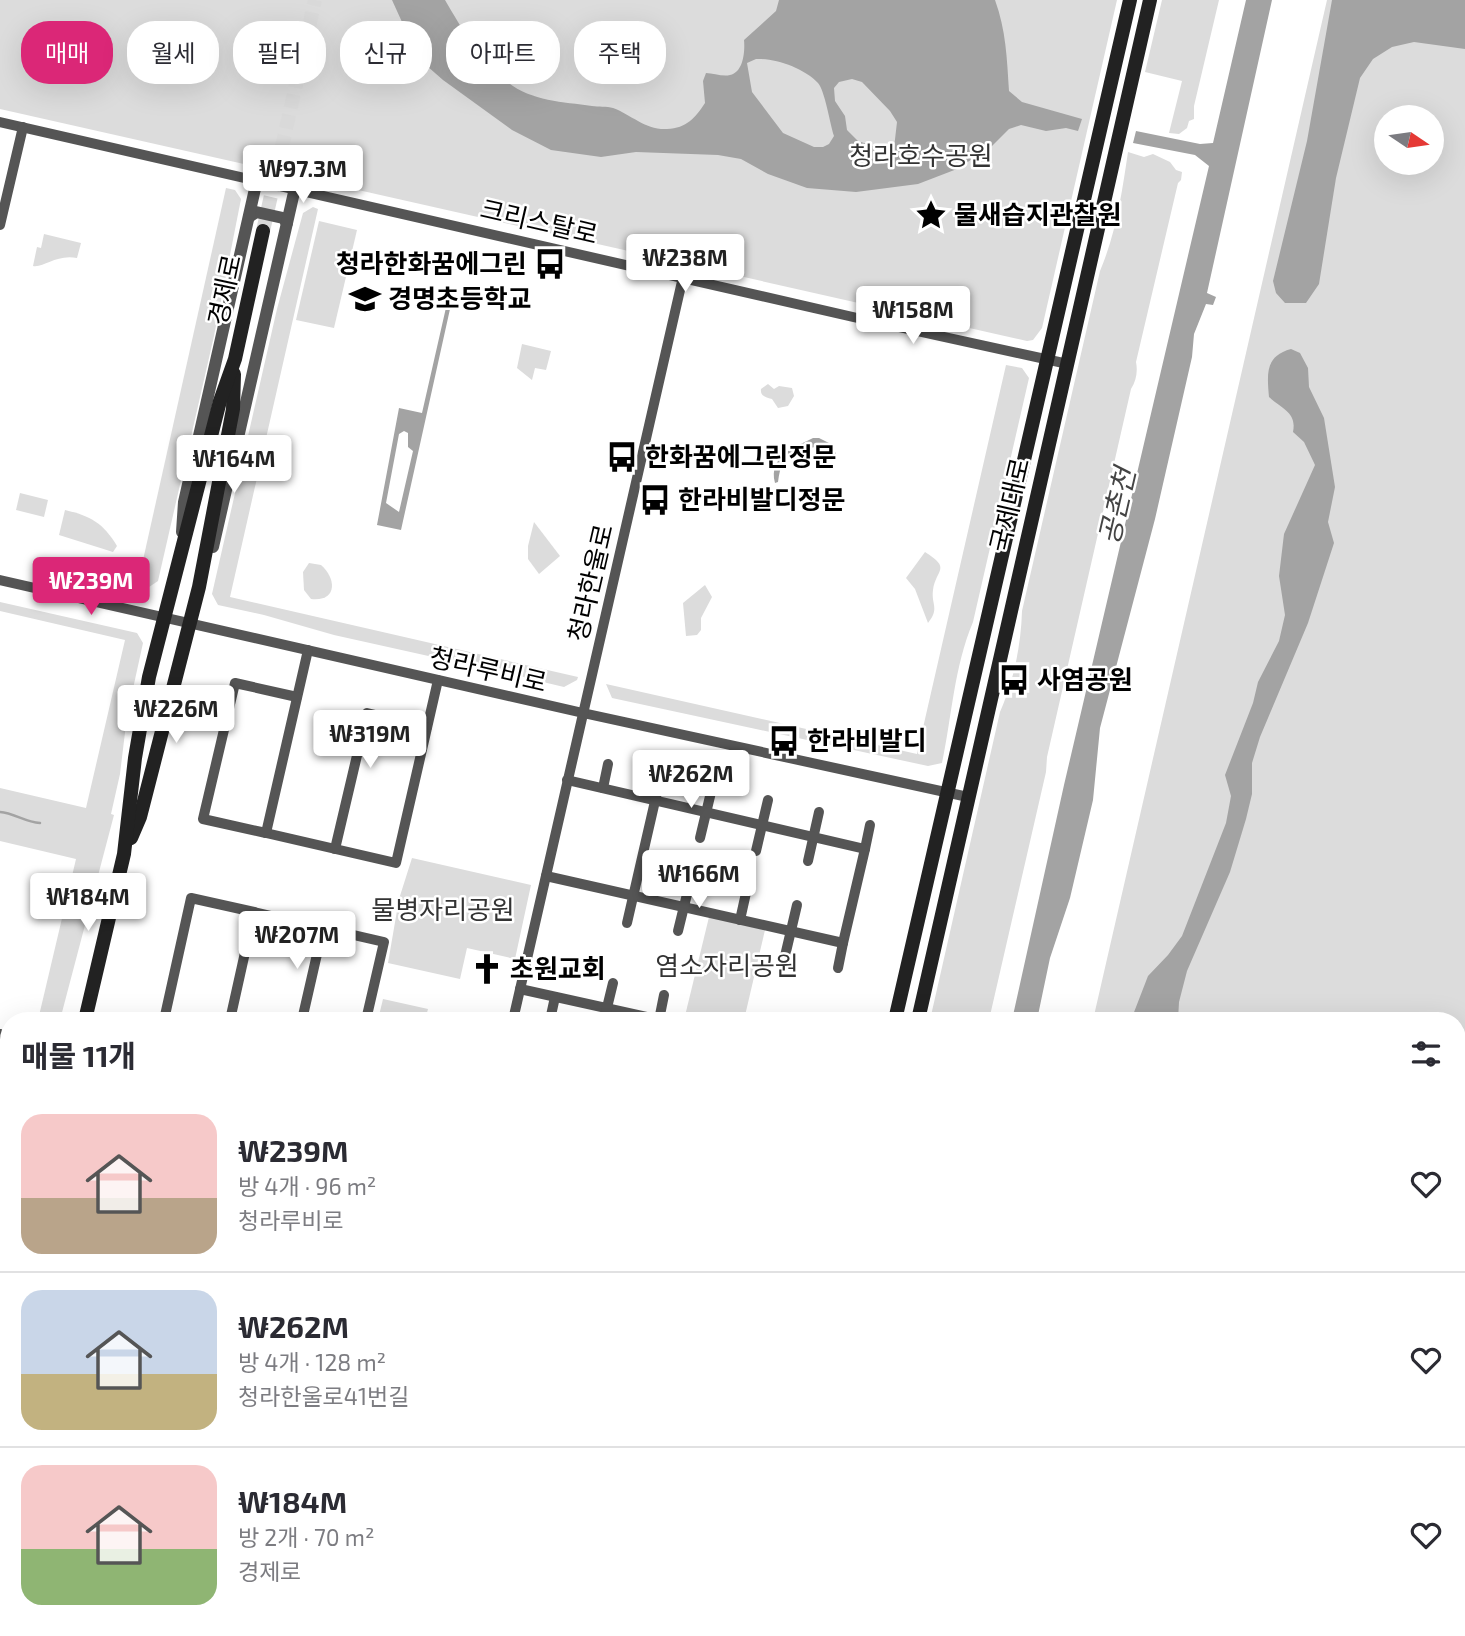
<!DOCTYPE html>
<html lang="ko">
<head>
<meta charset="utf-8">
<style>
	:root { --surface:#fff; --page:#f2f2f3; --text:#2b2b33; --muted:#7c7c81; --line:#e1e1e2; --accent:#db2777 }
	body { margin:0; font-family:"Exo 2","Noto Sans KR",sans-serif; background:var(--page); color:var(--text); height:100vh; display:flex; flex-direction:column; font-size:26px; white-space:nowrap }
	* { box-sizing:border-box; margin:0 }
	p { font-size:23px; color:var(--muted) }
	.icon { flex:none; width:38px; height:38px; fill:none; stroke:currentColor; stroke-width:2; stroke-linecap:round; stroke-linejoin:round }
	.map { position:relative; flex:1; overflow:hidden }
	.sheet { position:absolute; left:0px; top:1012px; width:1466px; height:625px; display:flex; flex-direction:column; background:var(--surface); border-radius:28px 28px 0 0; box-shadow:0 7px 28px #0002 }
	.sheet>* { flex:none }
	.hud { position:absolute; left:21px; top:21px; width:700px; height:63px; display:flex; gap:14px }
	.needle { width:46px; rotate:103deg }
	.tools { position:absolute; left:1374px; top:105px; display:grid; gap:14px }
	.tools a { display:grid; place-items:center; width:70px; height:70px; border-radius:50%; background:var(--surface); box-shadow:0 7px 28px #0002; font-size:35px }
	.price { position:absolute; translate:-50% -60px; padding:0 16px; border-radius:7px; background:#fff; color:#222; font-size:23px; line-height:46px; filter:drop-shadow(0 2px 4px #0008) }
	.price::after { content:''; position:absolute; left:50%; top:42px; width:21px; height:16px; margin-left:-10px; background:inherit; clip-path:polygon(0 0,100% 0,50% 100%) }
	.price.current { background:var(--accent); color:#fff }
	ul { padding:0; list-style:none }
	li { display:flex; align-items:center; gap:21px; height:175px; padding:0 21px }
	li+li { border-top:2px solid var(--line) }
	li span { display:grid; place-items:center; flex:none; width:196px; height:140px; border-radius:21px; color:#555 }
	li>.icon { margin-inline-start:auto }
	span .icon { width:84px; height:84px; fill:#fffc; stroke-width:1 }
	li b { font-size:30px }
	h2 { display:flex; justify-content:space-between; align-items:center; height:84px; padding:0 21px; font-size:30px }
	.pill { padding:0 24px; border-radius:28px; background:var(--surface); box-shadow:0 7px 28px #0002; font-size:24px; line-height:63px }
	.pill.current { background:var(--accent); color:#fff }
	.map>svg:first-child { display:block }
	.green { fill:#dcdcdc; fill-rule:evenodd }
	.water { fill:#a3a3a3; fill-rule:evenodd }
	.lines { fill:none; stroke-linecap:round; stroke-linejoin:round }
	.stream { stroke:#a3a3a3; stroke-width:2.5 }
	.secondary-tunnel { stroke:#d9d9d9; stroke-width:14; stroke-dasharray:14 7; stroke-linecap:butt }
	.minor { stroke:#555; stroke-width:10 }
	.tertiary { stroke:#555; stroke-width:12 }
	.secondary { stroke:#222; stroke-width:14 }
	.labels { text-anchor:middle; stroke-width:5; stroke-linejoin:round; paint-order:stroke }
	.park-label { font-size:26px; fill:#333; stroke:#fff }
	.poi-label { font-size:26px; font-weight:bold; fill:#000; stroke:#fff; text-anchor:start }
	.street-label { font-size:26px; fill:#000; stroke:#fff }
	.water-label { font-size:28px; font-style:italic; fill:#444; stroke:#fff }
</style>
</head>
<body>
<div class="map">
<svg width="1465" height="1636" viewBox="0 0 1465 1636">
	<rect width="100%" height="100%" fill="#fff"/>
	<g class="green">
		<path d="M 0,0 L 1117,0 L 1042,328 L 1033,340 L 1027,341 L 0,109 Z"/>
		<path d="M 1162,0 L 1219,0 L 1194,106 L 1194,119 L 1189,121 L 1187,128 L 1179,134 L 1169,133 L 1182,81 L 1145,72 Z"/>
		<path d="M 1327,0 L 1465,0 L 1465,1301 L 1458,1306 L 1458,1020 L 1093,1020 ZM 1386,117 L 1432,117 L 1432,163 L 1386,163 Z"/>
		<path d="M 1128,152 L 1144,157 L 1153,154 L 1170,162 L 1176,170 L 1182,172 L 1181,180 L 1178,183 L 1136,362 C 1138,372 1136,381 1131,389 L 1047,757 L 1046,772 L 989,1020 L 930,1020 L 1000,712 C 1014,680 1021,645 1022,611 L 1100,271 C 1116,233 1122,193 1128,152 Z"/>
		<path d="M 226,188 L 235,190 L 241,199 L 214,336 L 158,581 L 146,589 L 137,587 Z"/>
		<path d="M 313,207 L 318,209 L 230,597 L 578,677 L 577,680 L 564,687 L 526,678 L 507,670 L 467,661 L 442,659 L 334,635 L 264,615 L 218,605 L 212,594 L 277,309 L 303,213 Z"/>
		<path d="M 319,221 L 357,230 L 334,328 L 296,320 Z"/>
		<path d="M 44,234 L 81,243 L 77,258 C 56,254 44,268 33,266 L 37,247 L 41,248 Z"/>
		<path d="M 522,344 L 551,351 L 546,370 L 535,368 L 532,380 L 517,368 Z"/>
		<path d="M 1006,365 L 1022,368 L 1029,378 L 973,622 C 954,667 952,716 942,763 L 928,766 L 612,698 L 606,684 L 917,754 Z"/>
		<path d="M 768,384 L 774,389 L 779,386 L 792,388 L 794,396 L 788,406 L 778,408 L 772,399 C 766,398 760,396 761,389 Z"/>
		<path d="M 20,493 L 48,500 L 44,517 L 16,510 Z"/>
		<path d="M 65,510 C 91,516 103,523 117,546 L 113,552 L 59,535 Z"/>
		<path d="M 534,522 L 560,556 L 539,574 L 528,559 L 528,546 Z"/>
		<path d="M 925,552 C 952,569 936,569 933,590 C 931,605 940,608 928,623 L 915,589 L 906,578 Z"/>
		<path d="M 309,563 L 321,565 C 337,579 337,602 311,599 L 304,590 L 303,572 Z"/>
		<path d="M 705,585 L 712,597 L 701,618 L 701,630 L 697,635 L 686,636 L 683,603 Z"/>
		<path d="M 0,602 L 137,633 L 143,643 L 127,716 L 120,774 L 111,814 L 114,815 L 60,1020 L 38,1020 L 76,859 L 0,841 L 0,788 L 86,808 L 125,640 L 0,611 Z"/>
		<path d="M 412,858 L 531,885 L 515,959 L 467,948 L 460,979 L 388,963 L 399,899 Z"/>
		<path d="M 709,917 L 765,930 L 744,1020 L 684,1020 Z"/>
		<path d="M 383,999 L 428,1009 L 425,1020 L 378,1020 Z"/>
		<path d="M 9,1478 L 9,1589 L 0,1587 L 0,1520 Z"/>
		<path d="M 152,1628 L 234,1628 L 232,1636 L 184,1636 Z"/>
		<path d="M 953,1628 L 1120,1628 L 1112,1636 L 951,1636 Z"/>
	</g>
	<g class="water">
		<path d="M 392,0 L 445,0 C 462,29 479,59 506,81 C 530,101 562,102 592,106 C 598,107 607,106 613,108 C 632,115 645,130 667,129 C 687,128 695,118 705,103 L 703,81 L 706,73 C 713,73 723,77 730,75 C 744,72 745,50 744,40 L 776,11 L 779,0 L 995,0 C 1006,30 1007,59 1009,91 L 1022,102 L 1082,119 L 1078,131 L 1066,128 L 1046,131 L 1021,125 L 1009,129 L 992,146 L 957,169 L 918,184 L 856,192 L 807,188 L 768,174 L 741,159 L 718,155 L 636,152 L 601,157 L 551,150 L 512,130 L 443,80 L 427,66 L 412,44 ZM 756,59 C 775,58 804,68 818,83 C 825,91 830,124 834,136 L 829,144 L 823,147 L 814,147 L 783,133 L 752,92 L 747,63 ZM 852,79 L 862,82 L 890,111 L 897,122 L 894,148 L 888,151 L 858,141 L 847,130 L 845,116 L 835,101 L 834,88 L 839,82 Z"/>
		<path d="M 1246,0 L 1272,0 L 1207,293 L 1216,297 L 1213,305 L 1206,304 L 1194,334 L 1192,357 L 1155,519 L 1100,728 L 1093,800 L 1070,898 L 1050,958 L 1037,1020 L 1012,1020 L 1064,785 L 1209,166 L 1195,155 L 1133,143 L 1136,131 L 1200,144 L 1213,143 Z"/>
		<path d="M 1332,0 L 1465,0 L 1465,49 L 1414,42 L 1392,47 L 1373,59 L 1360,78 L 1336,178 L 1319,284 L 1306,303 L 1285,303 L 1276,293 L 1273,281 L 1307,141 Z"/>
		<path d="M 450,290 L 454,291 L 401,530 L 377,525 L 399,408 L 422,413 ZM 404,431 L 408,433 L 408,447 L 413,451 L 399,512 L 386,503 L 399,434 Z"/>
		<path d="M 1291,349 L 1300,353 L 1308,368 L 1309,387 L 1324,418 L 1335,487 L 1328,522 L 1334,543 L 1308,623 L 1260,737 L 1252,763 L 1252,794 L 1246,819 L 1230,872 L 1187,971 L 1179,1002 L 1178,1020 L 1131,1020 L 1148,976 L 1168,955 L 1182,936 L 1226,823 L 1231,796 L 1225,775 L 1253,703 L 1258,682 L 1279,641 L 1285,615 L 1279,576 L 1284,534 L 1315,465 L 1304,442 L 1293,432 C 1297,412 1282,409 1269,397 C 1267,374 1265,356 1291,349 Z"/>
		<path d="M 813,438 L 819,438 L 833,445 L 836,455 L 833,458 L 826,456 L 821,446 C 792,452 783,447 778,482 L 775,483 C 768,456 795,447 813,438 Z"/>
	</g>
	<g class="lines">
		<path class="stream" d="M 0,812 C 14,813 25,822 40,823"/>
		<g class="secondary-tunnel">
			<path d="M 263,231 L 315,0"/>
			<path d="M 0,1615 L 9,1617"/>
			<path d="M 0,1626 L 38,1636"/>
			<path d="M 48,1628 L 80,1636"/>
		</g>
		<g class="minor">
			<path d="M 0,122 L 853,317 L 1068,364"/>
			<path d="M 0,225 L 23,127"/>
			<path d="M 0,580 L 583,713 L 968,797"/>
			<path d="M 308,650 L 266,833 L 396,863 L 438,680"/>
			<path d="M 603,788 L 608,764"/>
			<path d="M 266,833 L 203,819 L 235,683 L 297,697"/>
			<path d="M 700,838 L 712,788"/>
			<path d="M 335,849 L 367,713 L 427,727"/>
			<path d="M 865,849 L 870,825"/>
			<path d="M 756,851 L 768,800"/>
			<path d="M 808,861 L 819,812"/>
			<path d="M 546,876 L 843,943 L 865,849 L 567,780"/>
			<path d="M 740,920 L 746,893"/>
			<path d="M 627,923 L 661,775"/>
			<path d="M 678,931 L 690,882"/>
			<path d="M 785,956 L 797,905"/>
			<path d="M 838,968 L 843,943"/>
			<path d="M 520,989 L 660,1020"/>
			<path d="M 164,1020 L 191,898 L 254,912"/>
			<path d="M 230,1020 L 254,912 L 384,942 L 366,1020"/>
			<path d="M 302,1020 L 323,928"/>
			<path d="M 513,1020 L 683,277"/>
			<path d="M 550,1020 L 555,997"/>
			<path d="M 604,1020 L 613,983"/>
			<path d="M 659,1020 L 664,995"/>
			<path d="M 771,1020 L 771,1018"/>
			<path d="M 0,1034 L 9,1036"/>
			<path d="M 251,1636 L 253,1628"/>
		</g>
		<g class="tertiary">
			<path d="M 249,217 L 256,212 L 283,218 L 287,223"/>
			<path d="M 182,532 L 184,502 L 257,180"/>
			<path d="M 213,547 L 295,188"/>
			<path d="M 550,1636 L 555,1628"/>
			<path d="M 572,1636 L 577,1628"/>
		</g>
		<g class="secondary">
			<path d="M 131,838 L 140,817 L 199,587 L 233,409 L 234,374"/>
			<path d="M 85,1020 L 124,854 L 135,758 L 149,677 L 220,401 L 235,359 L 263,231"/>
			<path d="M 895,1020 L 1130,0"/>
			<path d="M 918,1020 L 1150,0"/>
			<path d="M 0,1405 L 4,1369 L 9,1347"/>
			<path d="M 0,1604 L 9,1607"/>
			<path d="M 21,1628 L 21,1636"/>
			<path d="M 86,1628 L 119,1636"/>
		</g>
	</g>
	<defs>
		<symbol id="sight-bare" viewBox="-9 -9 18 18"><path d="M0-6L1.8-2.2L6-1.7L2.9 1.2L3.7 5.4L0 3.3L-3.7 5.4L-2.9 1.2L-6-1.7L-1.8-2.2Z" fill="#000" stroke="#fff" stroke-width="2.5" paint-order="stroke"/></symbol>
		<symbol id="bus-bare" viewBox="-9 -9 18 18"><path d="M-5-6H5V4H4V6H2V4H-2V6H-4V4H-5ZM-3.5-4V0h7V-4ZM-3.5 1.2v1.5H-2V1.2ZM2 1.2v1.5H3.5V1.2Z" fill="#000" stroke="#fff" stroke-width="2.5" paint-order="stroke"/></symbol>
		<symbol id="school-bare" viewBox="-9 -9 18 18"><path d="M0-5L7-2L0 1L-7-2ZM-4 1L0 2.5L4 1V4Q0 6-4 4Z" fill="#000" stroke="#fff" stroke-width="2.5" paint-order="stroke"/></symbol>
		<symbol id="church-bare" viewBox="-9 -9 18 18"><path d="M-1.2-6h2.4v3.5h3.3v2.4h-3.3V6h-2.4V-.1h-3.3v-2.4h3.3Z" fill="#000" stroke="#fff" stroke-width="2.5" paint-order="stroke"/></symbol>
	</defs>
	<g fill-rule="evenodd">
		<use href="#sight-bare" x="909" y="193" width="44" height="44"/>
		<use href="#bus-bare" x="528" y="242" width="44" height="44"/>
		<use href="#school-bare" x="343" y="277" width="44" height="44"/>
		<use href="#bus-bare" x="600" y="435" width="44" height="44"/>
		<use href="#bus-bare" x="633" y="478" width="44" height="44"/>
		<use href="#bus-bare" x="992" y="658" width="44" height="44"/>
		<use href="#bus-bare" x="762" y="719" width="44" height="44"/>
		<use href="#church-bare" x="465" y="947" width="44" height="44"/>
	</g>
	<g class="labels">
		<g class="park-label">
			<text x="921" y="165">청라호수공원</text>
			<text x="443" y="919">물병자리공원</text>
			<text x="727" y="975">염소자리공원</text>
		</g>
		<g class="poi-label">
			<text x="954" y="224">물새습지관찰원</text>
			<text x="527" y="273" text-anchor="end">청라한화꿈에그린</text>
			<text x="388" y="308">경명초등학교</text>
			<text x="645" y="466">한화꿈에그린정문</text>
			<text x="678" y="509">한라비발디정문</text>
			<text x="1037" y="689">사염공원</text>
			<text x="807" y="750">한라비발디</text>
			<text x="510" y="978">초원교회</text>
		</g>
		<g class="street-label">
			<text transform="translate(539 222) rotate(13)" y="9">크리스탈로</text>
			<text transform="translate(225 290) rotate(-78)" y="9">경제로</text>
			<text transform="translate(1010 505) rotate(-77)" y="9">국제대로</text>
			<text transform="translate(591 583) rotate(-77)" y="9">청라한울로</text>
			<text transform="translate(488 670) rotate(13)" y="9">청라루비로</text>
		</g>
		<g class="water-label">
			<text transform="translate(1117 506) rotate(-77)" y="10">공촌천</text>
		</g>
	</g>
</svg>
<div class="tools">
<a><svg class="needle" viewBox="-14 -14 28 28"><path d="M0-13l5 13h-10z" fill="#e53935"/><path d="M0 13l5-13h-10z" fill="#7c7c81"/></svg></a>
</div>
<b class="price" style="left:303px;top:205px">₩97.3M</b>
<b class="price" style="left:685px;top:294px">₩238M</b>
<b class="price" style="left:913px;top:346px">₩158M</b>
<b class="price" style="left:234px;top:495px">₩164M</b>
<b class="price current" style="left:91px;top:617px">₩239M</b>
<b class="price" style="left:176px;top:745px">₩226M</b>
<b class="price" style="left:370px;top:770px">₩319M</b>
<b class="price" style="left:691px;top:810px">₩262M</b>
<b class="price" style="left:699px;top:910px">₩166M</b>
<b class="price" style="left:88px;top:933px">₩184M</b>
<b class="price" style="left:297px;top:971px">₩207M</b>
<div class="hud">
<a class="pill current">매매</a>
<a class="pill">월세</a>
<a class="pill">필터</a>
<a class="pill">신규</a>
<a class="pill">아파트</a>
<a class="pill">주택</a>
</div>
<section class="sheet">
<h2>매물 11개<svg class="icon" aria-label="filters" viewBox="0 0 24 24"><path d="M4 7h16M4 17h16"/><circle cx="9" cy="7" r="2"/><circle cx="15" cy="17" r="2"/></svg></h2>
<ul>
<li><span style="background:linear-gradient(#f6c9c9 60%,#b9a48a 0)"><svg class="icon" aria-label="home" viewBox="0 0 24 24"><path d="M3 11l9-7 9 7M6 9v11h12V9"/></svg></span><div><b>₩239M</b><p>방 4개 · 96 m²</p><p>청라루비로</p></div><svg class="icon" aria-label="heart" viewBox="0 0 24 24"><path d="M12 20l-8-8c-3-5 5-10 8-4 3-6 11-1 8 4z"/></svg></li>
<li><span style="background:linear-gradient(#c9d6e8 60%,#c2b280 0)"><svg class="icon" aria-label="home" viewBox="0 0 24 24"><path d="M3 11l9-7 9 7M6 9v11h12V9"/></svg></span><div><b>₩262M</b><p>방 4개 · 128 m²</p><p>청라한울로41번길</p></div><svg class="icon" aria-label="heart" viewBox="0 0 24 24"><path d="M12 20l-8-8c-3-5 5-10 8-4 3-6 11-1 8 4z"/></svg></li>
<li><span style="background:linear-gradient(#f6c9c9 60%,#8fb573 0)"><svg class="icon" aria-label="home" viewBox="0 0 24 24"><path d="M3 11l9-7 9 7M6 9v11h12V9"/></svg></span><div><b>₩184M</b><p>방 2개 · 70 m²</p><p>경제로</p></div><svg class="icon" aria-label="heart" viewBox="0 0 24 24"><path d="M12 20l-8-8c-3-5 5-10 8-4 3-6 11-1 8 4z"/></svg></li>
</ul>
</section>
</div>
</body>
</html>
